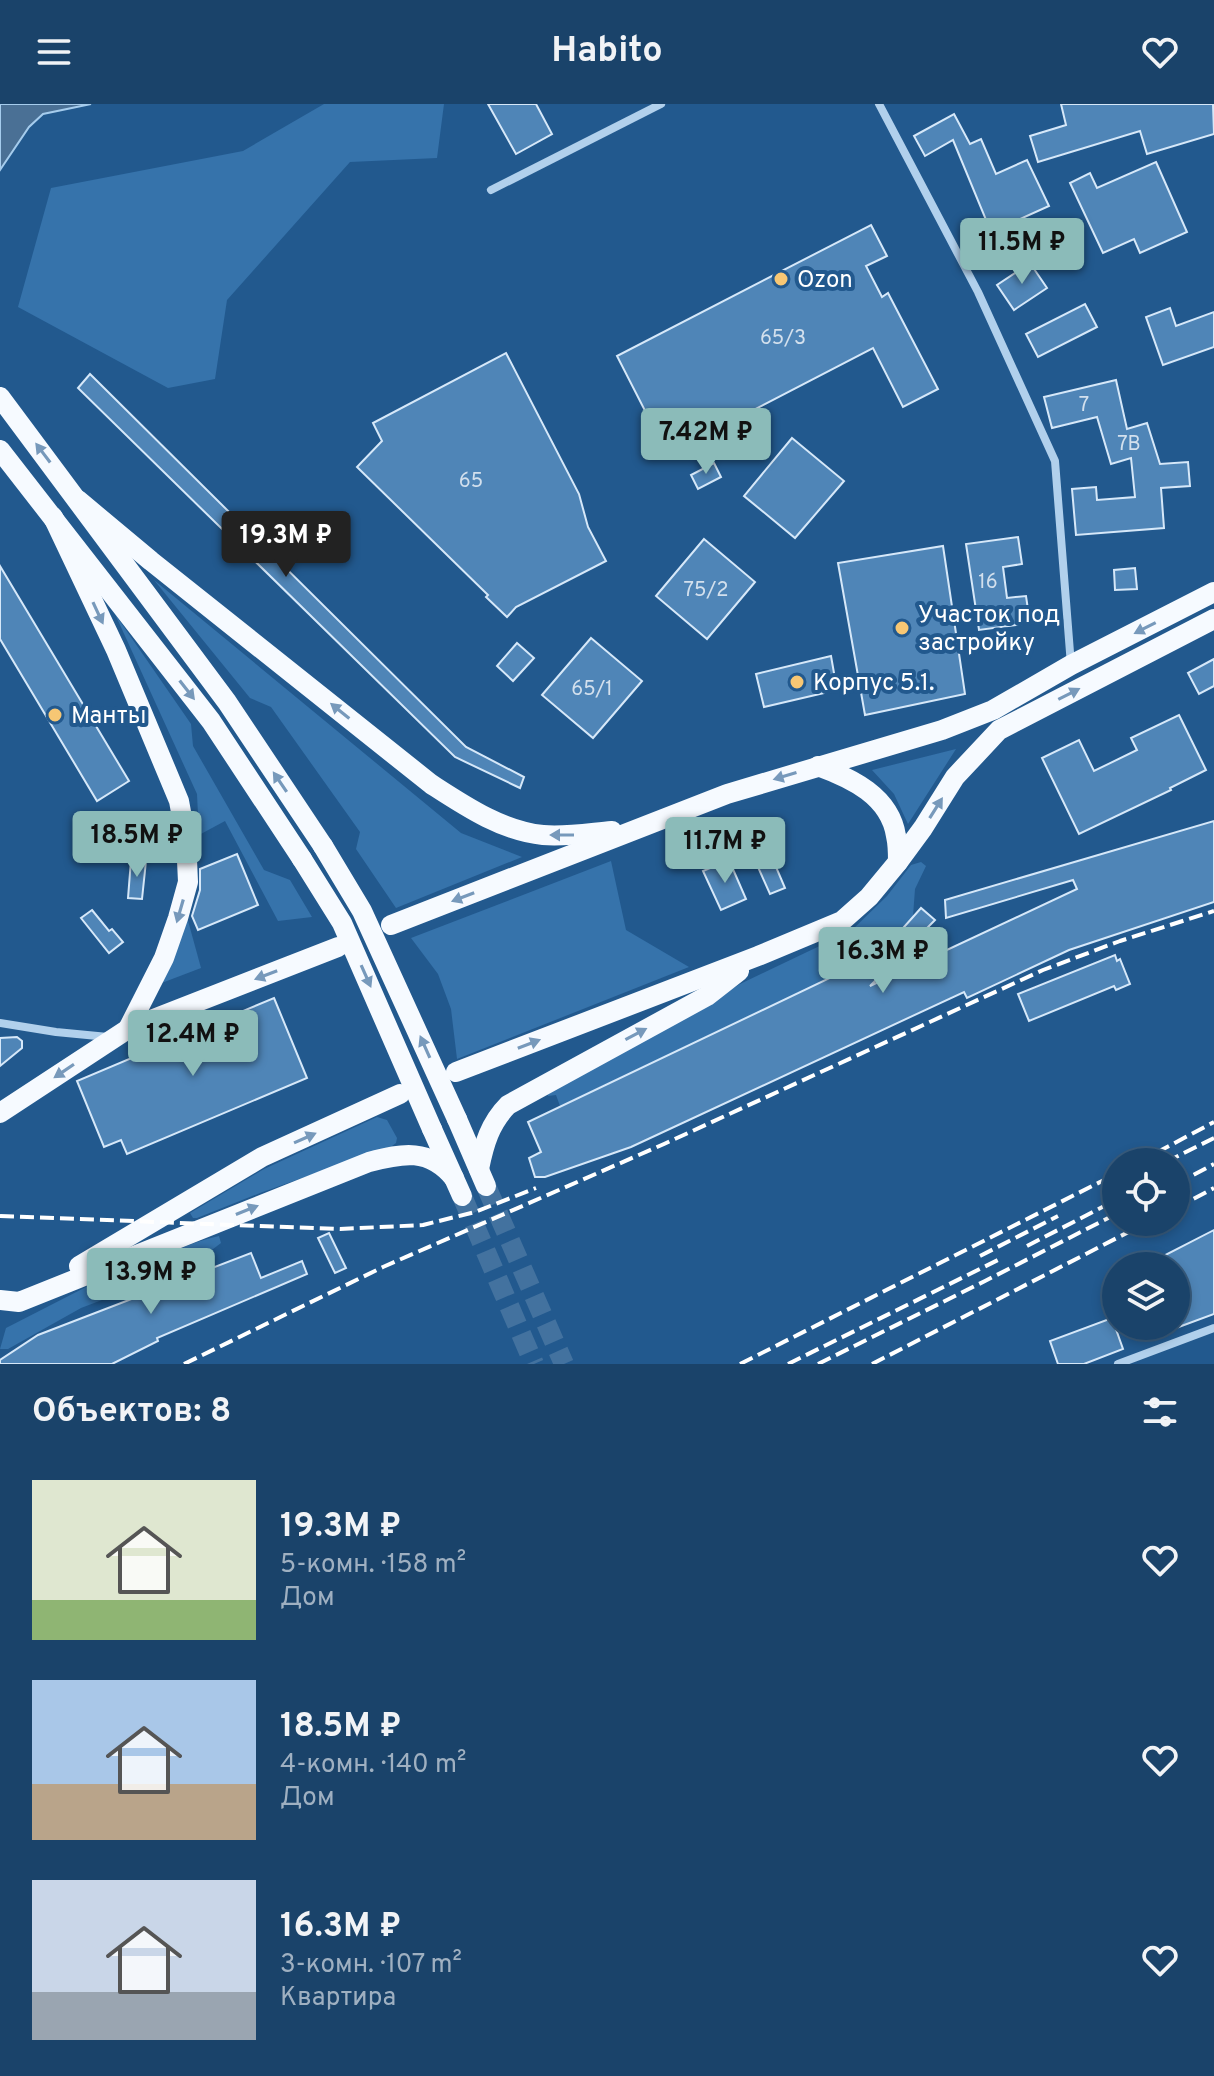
<!DOCTYPE html>
<html lang="ru">
<head>
<meta charset="utf-8">
<style>
	:root { --surface:#1a436a; --page:#274e72; --text:#f1f3f6; --muted:#9fb0c1; --line:#385c7e; --accent:#8bbbb9 }
	body { margin:0; font-family:Overpass,sans-serif; background:var(--page); color:var(--text); height:100vh; display:flex; flex-direction:column; font-size:30px; white-space:nowrap }
	* { box-sizing:border-box; margin:0 }
	p { font-size:26px; color:var(--muted) }
	.icon { flex:none; width:44px; height:44px; fill:none; stroke:currentColor; stroke-width:2; stroke-linecap:round; stroke-linejoin:round }
	.map { position:relative; height:1260px; overflow:hidden }
	.panel { display:flex; flex-direction:column; background:var(--surface); flex:1 }
	.panel>* { flex:none }
	.fabs { position:absolute; left:1102px; top:1044px; display:grid; gap:16px }
	.fabs a { display:grid; place-items:center; width:88px; height:88px; border-radius:50%; background:var(--surface); box-shadow:0 4px 12px #0003,0 0 0 2px var(--line); font-size:40px }
	.price { position:absolute; translate:-50% -68px; padding:0 18px; border-radius:8px; background:var(--accent); color:#111; font-size:26px; line-height:52px; filter:drop-shadow(0 2px 4px #0008) }
	.price::after { content:''; position:absolute; left:50%; top:48px; width:24px; height:18px; margin-left:-12px; background:inherit; clip-path:polygon(0 0,100% 0,50% 100%) }
	.price.current { background:#222; color:#fff }
	ul { padding:0; list-style:none }
	li { display:flex; align-items:center; gap:24px; height:200px; padding:0 32px }
	li span { display:grid; place-items:center; flex:none; width:224px; height:160px; border-radius:0px; color:#555 }
	li>.icon { margin-inline-start:auto }
	span .icon { width:96px; height:96px; fill:#fffc; stroke-width:1 }
	li b { font-size:34px }
	h2 { display:flex; justify-content:space-between; align-items:center; height:96px; padding:0 32px; font-size:34px }
	header { display:flex; justify-content:space-between; align-items:center; height:104px; padding:0 32px; background:var(--surface); font-size:36px; font-weight:700 }
	.map>svg:first-child { display:block }
	.green { fill:#3673ab }
	.water { fill:#4a7095; stroke:#a5cced; stroke-width:2 }
	.building { fill:#4f85b7; stroke:#d6e8f9; stroke-width:2 }
	.lines { fill:none; stroke-linecap:round; stroke-linejoin:round }
	.primary-tunnel { stroke:#43729f; stroke-width:20; stroke-dasharray:20 10; stroke-linecap:butt }
	.minor { stroke:#b1d0ec; stroke-width:8 }
	.primary { stroke:#f6faff; stroke-width:20 }
	.rail { stroke:#fff; stroke-width:4; stroke-dasharray:14 6; stroke-linecap:butt }
	.primary-bridge { stroke:#f6faff; stroke-width:20 }
	.oneway { fill:#79b }
	.poi-dot { fill:#f7c774; stroke:#22598e; stroke-width:3 }
	.labels { text-anchor:middle; stroke-width:8; stroke-linejoin:round; paint-order:stroke }
	.number-label { font-size:20px; fill:#d3e0ed }
	.poi-label { font-size:24px; fill:#fff; stroke:#22598e; text-anchor:start }
</style>
</head>
<body>
<header><svg class="icon" aria-label="menu" viewBox="0 0 24 24"><path d="M4 6h16M4 12h16M4 18h16"/></svg>Habito<svg class="icon" aria-label="heart" viewBox="0 0 24 24"><path d="M12 20l-8-8c-3-5 5-10 8-4 3-6 11-1 8 4z"/></svg></header>
<div class="map">
<svg width="1214" height="1260" viewBox="0 0 1214 1260">
	<rect width="100%" height="100%" fill="#22598e"/>
	<g class="green">
		<path d="M 324,0 L 444,0 L 437,54 L 350,58 L 227,196 L 215,275 L 168,284 L 18,203 L 51,84 L 243,47 Z"/>
		<path d="M 154,476 L 461,729 L 522,753 L 396,804 L 356,745 L 360,728 L 271,603 L 250,594 Z"/>
		<path d="M 115,510 L 191,620 L 193,642 L 264,766 L 290,776 L 312,813 L 278,817 L 225,717 L 199,731 L 197,690 Z"/>
		<path d="M 956,645 L 908,720 L 894,690 L 872,666 Z"/>
		<path d="M 611,757 L 626,826 L 689,863 L 457,955 L 451,905 L 438,870 L 411,834 Z"/>
		<path d="M 921,758 L 926,762 L 915,785 L 913,812 L 880,850 L 560,1002 L 556,991 L 548,992 L 547,986 L 680,917 L 740,880 L 851,827 L 887,792 L 911,761 Z"/>
		<path d="M 187,813 L 201,864 L 159,880 Z"/>
		<path d="M 377,1013 L 387,1016 L 397,1034 L 396,1039 L 392,1042 L 260,1089 L 197,1114 L 193,1114 L 190,1109 L 264,1065 Z"/>
		<path d="M 219,1132 L 221,1139 L 171,1177 L 141,1188 L 131,1174 C 158,1155 185,1139 219,1132 Z"/>
		<path d="M 88,1182 L 102,1186 L 102,1196 L 81,1204 L 8,1245 L 0,1245 L 6,1224 Z"/>
	</g>
	<path class="water" d="M 0,0 L 91,0 L 43,10 L 29,23 L 0,66 Z"/>
	<g class="building">
		<path d="M 488,0 L 536,0 L 552,30 L 516,50 Z"/>
		<path d="M 1061,0 L 1213,0 L 1214,30 L 1147,50 L 1140,27 L 1038,58 L 1030,32 L 1066,21 Z"/>
		<path d="M 954,10 L 970,40 L 981,35 L 996,70 L 1027,56 L 1049,102 L 991,128 L 953,36 L 925,52 L 914,32 Z"/>
		<path d="M 1156,58 L 1187,128 L 1140,149 L 1134,135 L 1103,149 L 1070,79 L 1090,69 L 1097,84 Z"/>
		<path d="M 871,121 L 887,152 L 866,162 L 882,193 L 888,189 L 938,285 L 903,303 L 873,244 L 742,312 L 755,338 L 736,349 L 723,325 L 698,338 L 691,325 L 662,340 L 617,252 Z"/>
		<path d="M 1030,159 L 1047,184 L 1014,206 L 997,181 Z"/>
		<path d="M 1085,200 L 1097,223 L 1038,253 L 1026,230 Z"/>
		<path d="M 1170,204 L 1176,222 L 1214,208 L 1214,243 L 1163,261 L 1146,213 Z"/>
		<path d="M 506,249 L 579,390 L 588,423 L 606,457 L 516,503 L 507,513 L 486,493 L 488,491 L 357,363 L 382,337 L 373,319 Z"/>
		<path d="M 90,270 L 466,643 L 524,673 L 520,684 L 455,653 L 78,284 Z"/>
		<path d="M 1116,276 L 1127,325 L 1147,319 L 1160,360 L 1188,358 L 1190,382 L 1161,384 L 1164,424 L 1076,431 L 1072,385 L 1096,383 L 1097,396 L 1135,393 L 1131,354 L 1111,360 L 1097,313 L 1052,324 L 1044,293 Z"/>
		<path d="M 792,334 L 844,377 L 795,434 L 744,392 Z"/>
		<path d="M 714,359 L 721,373 L 698,385 L 691,371 Z"/>
		<path d="M 1018,433 L 1022,460 L 1003,463 L 1007,494 L 1026,492 L 1030,519 L 979,526 L 966,440 Z"/>
		<path d="M 704,435 L 755,478 L 707,535 L 656,492 Z"/>
		<path d="M 943,442 L 965,590 L 865,611 L 838,459 Z"/>
		<path d="M 0,462 L 129,677 L 97,697 L 0,535 Z"/>
		<path d="M 1135,464 L 1137,485 L 1115,486 L 1114,466 Z"/>
		<path d="M 591,534 L 642,577 L 593,634 L 542,591 Z"/>
		<path d="M 517,539 L 534,554 L 513,577 L 497,562 Z"/>
		<path d="M 831,552 L 837,586 L 764,603 L 756,570 Z"/>
		<path d="M 1214,555 L 1214,582 L 1199,590 L 1188,569 Z"/>
		<path d="M 1179,611 L 1206,666 L 1170,684 L 1171,686 L 1079,730 L 1042,654 L 1079,636 L 1094,667 L 1137,646 L 1131,634 Z"/>
		<path d="M 1214,717 L 1214,798 L 1069,846 L 967,894 L 964,888 L 631,1043 L 545,1073 L 535,1073 L 529,1054 L 541,1048 L 528,1018 L 880,850 L 921,804 L 935,816 L 870,882 L 1077,785 L 1073,776 L 946,814 L 945,796 Z"/>
		<path d="M 761,728 L 785,784 L 770,790 L 745,734 Z"/>
		<path d="M 237,750 L 258,801 L 198,826 L 192,812 L 200,786 L 200,765 Z"/>
		<path d="M 131,756 L 146,757 L 142,795 L 128,794 Z"/>
		<path d="M 729,756 L 746,795 L 721,806 L 703,767 Z"/>
		<path d="M 92,806 L 109,827 L 112,825 L 123,838 L 109,849 L 81,814 Z"/>
		<path d="M 1115,851 L 1117,857 L 1120,855 L 1130,880 L 1116,886 L 1114,882 L 1029,917 L 1018,890 Z"/>
		<path d="M 274,894 L 307,974 L 127,1050 L 121,1036 L 104,1043 L 77,977 Z"/>
		<path d="M 17,933 L 22,937 L 22,944 L 0,962 L 0,934 Z"/>
		<path d="M 1214,1126 L 1214,1210 L 1176,1224 L 1176,1162 L 1144,1162 Z"/>
		<path d="M 329,1129 L 346,1164 L 335,1169 L 318,1134 Z"/>
		<path d="M 251,1149 L 261,1174 L 302,1157 L 307,1170 L 157,1234 L 158,1237 L 112,1260 L 0,1260 L 0,1256 L 38,1231 Z"/>
		<path d="M 1112,1214 L 1123,1245 L 1084,1260 L 1058,1260 L 1050,1237 Z"/>
	</g>
	<g class="lines">
		<g class="primary-tunnel">
			<path d="M 486,1082 L 564,1260"/>
			<path d="M 462,1092 L 534,1260"/>
		</g>
		<g class="minor">
			<path d="M 879,0 L 978,188 L 1055,357 L 1071,561"/>
			<path d="M 491,86 L 661,0"/>
			<path d="M 0,919 L 56,928 L 108,933"/>
			<path d="M 1118,1260 L 1214,1224"/>
		</g>
		<g class="primary">
			<path d="M 0,293 L 227,598 L 323,742"/>
			<path d="M 0,346 L 211,617 L 302,755"/>
			<path d="M 78,396 L 151,457 L 431,680 C 465,702 502,727 543,731 C 566,733 589,729 612,727"/>
			<path d="M 53,413 L 116,546 L 179,697 L 186,735 L 188,778 L 178,814 L 164,854 L 128,925"/>
			<path d="M 818,662 C 851,674 890,692 896,732 C 898,740 898,750 898,758"/>
			<path d="M 391,821 L 727,690 L 942,626 L 993,606 L 1071,561 L 1214,488"/>
			<path d="M 456,968 L 758,852 L 842,817 L 869,793 L 898,758 L 923,724 L 955,673 L 999,626 L 1214,515"/>
			<path d="M 0,1009 L 128,925 L 338,843"/>
			<path d="M 457,1015 L 486,1082"/>
			<path d="M 432,1025 L 462,1092"/>
			<path d="M 479,1065 C 484,1040 490,1019 508,1001 L 707,892 L 739,867"/>
			<path d="M 79,1162 L 262,1053 L 400,990"/>
			<path d="M 0,1196 L 19,1198 L 369,1058 C 403,1049 429,1044 454,1074"/>
		</g>
		<g class="rail">
			<path d="M 1139,1058 L 1214,1018"/>
			<path d="M 1166,1058 L 1214,1034"/>
			<path d="M 1176,1080 L 1214,1060"/>
			<path d="M 1176,1104 L 1214,1084"/>
			<path d="M 0,1112 L 340,1125 L 423,1121 L 475,1108 L 536,1084"/>
			<path d="M 1027,1142 L 1116,1096"/>
			<path d="M 980,1152 L 1058,1112"/>
			<path d="M 184,1260 L 383,1163 L 664,1040 L 1043,866 L 1120,837 L 1214,807"/>
			<path d="M 740,1260 L 1116,1070"/>
			<path d="M 788,1260 L 1002,1154"/>
			<path d="M 818,1260 L 985,1177 L 1116,1110"/>
			<path d="M 872,1260 L 1148,1118"/>
		</g>
		<g class="primary-bridge">
			<path d="M 323,742 L 362,807 L 457,1015"/>
			<path d="M 302,755 L 342,819 L 432,1025"/>
		</g>
	</g>
	<defs><path id="oneway-solid" d="M-6-.8H1V-3.2L6.5 0L1 3.2V.8H-6Z" transform="scale(2)"/></defs>
	<g class="oneway">
		<use href="#oneway-solid" transform="translate(43 349) rotate(-127)"/>
		<use href="#oneway-solid" transform="translate(98 509) rotate(65)"/>
		<use href="#oneway-solid" transform="translate(1145 524) rotate(153)"/>
		<use href="#oneway-solid" transform="translate(187 586) rotate(52)"/>
		<use href="#oneway-solid" transform="translate(1069 590) rotate(-27)"/>
		<use href="#oneway-solid" transform="translate(340 607) rotate(-141)"/>
		<use href="#oneway-solid" transform="translate(785 672) rotate(163)"/>
		<use href="#oneway-solid" transform="translate(280 678) rotate(-124)"/>
		<use href="#oneway-solid" transform="translate(936 704) rotate(-58)"/>
		<use href="#oneway-solid" transform="translate(562 731) rotate(180)"/>
		<use href="#oneway-solid" transform="translate(463 793) rotate(159)"/>
		<use href="#oneway-solid" transform="translate(180 807) rotate(106)"/>
		<use href="#oneway-solid" transform="translate(266 871) rotate(159)"/>
		<use href="#oneway-solid" transform="translate(366 872) rotate(66)"/>
		<use href="#oneway-solid" transform="translate(636 930) rotate(-28)"/>
		<use href="#oneway-solid" transform="translate(529 940) rotate(-21)"/>
		<use href="#oneway-solid" transform="translate(425 943) rotate(-114)"/>
		<use href="#oneway-solid" transform="translate(64 967) rotate(146)"/>
		<use href="#oneway-solid" transform="translate(305 1034) rotate(-24)"/>
		<use href="#oneway-solid" transform="translate(247 1106) rotate(-22)"/>
	</g>
	<g class="poi-dot">
		<circle cx="781" cy="175" r="8"/>
		<circle cx="902" cy="524" r="8"/>
		<circle cx="797" cy="578" r="8"/>
		<circle cx="55" cy="611" r="8"/>
	</g>
	<g class="labels">
		<g class="number-label">
			<text x="783" y="240">65/3</text>
			<text x="1084" y="307">7</text>
			<text x="1129" y="346">7В</text>
			<text x="471" y="383">65</text>
			<text x="988" y="484">16</text>
			<text x="706" y="492">75/2</text>
			<text x="592" y="591">65/1</text>
		</g>
		<g class="poi-label">
			<text x="797" y="183">Ozon</text>
			<text x="918" y="518">Участок под<tspan x="918" dy="28">застройку</tspan></text>
			<text x="813" y="586">Корпус 5.1.</text>
			<text x="71" y="619">Манты</text>
		</g>
	</g>
</svg>
<div class="fabs">
<a><svg class="icon" aria-label="locate" viewBox="0 0 24 24"><circle cx="12" cy="12" r="6"/><path d="M12 2v4M12 18v4M2 12h4M18 12h4"/></svg></a>
<a><svg class="icon" aria-label="layers" viewBox="0 0 24 24"><path d="M12 4l9 5-9 5-9-5zM3 14l9 5 9-5"/></svg></a>
</div>
<b class="price" style="left:1022px;top:182px">11.5M ₽</b>
<b class="price" style="left:706px;top:372px">7.42M ₽</b>
<b class="price current" style="left:286px;top:475px">19.3M ₽</b>
<b class="price" style="left:137px;top:775px">18.5M ₽</b>
<b class="price" style="left:725px;top:781px">11.7M ₽</b>
<b class="price" style="left:883px;top:891px">16.3M ₽</b>
<b class="price" style="left:193px;top:974px">12.4M ₽</b>
<b class="price" style="left:151px;top:1212px">13.9M ₽</b>
</div>
<section class="panel">
<h2>Объектов: 8<svg class="icon" aria-label="filters" viewBox="0 0 24 24"><path d="M4 7h16M4 17h16"/><circle cx="9" cy="7" r="2"/><circle cx="15" cy="17" r="2"/></svg></h2>
<ul>
<li><span style="background:linear-gradient(#dfe7d0 75%,#8fb573 0)"><svg class="icon" aria-label="home" viewBox="0 0 24 24"><path d="M3 11l9-7 9 7M6 9v11h12V9"/></svg></span><div><b>19.3M ₽</b><p>5-комн. · 158 m²</p><p>Дом</p></div><svg class="icon" aria-label="heart" viewBox="0 0 24 24"><path d="M12 20l-8-8c-3-5 5-10 8-4 3-6 11-1 8 4z"/></svg></li>
<li><span style="background:linear-gradient(#a9c7e8 65%,#b9a48a 0)"><svg class="icon" aria-label="home" viewBox="0 0 24 24"><path d="M3 11l9-7 9 7M6 9v11h12V9"/></svg></span><div><b>18.5M ₽</b><p>4-комн. · 140 m²</p><p>Дом</p></div><svg class="icon" aria-label="heart" viewBox="0 0 24 24"><path d="M12 20l-8-8c-3-5 5-10 8-4 3-6 11-1 8 4z"/></svg></li>
<li><span style="background:linear-gradient(#c9d6e8 70%,#9aa5b1 0)"><svg class="icon" aria-label="home" viewBox="0 0 24 24"><path d="M3 11l9-7 9 7M6 9v11h12V9"/></svg></span><div><b>16.3M ₽</b><p>3-комн. · 107 m²</p><p>Квартира</p></div><svg class="icon" aria-label="heart" viewBox="0 0 24 24"><path d="M12 20l-8-8c-3-5 5-10 8-4 3-6 11-1 8 4z"/></svg></li>
</ul>
</section>
</body>
</html>
